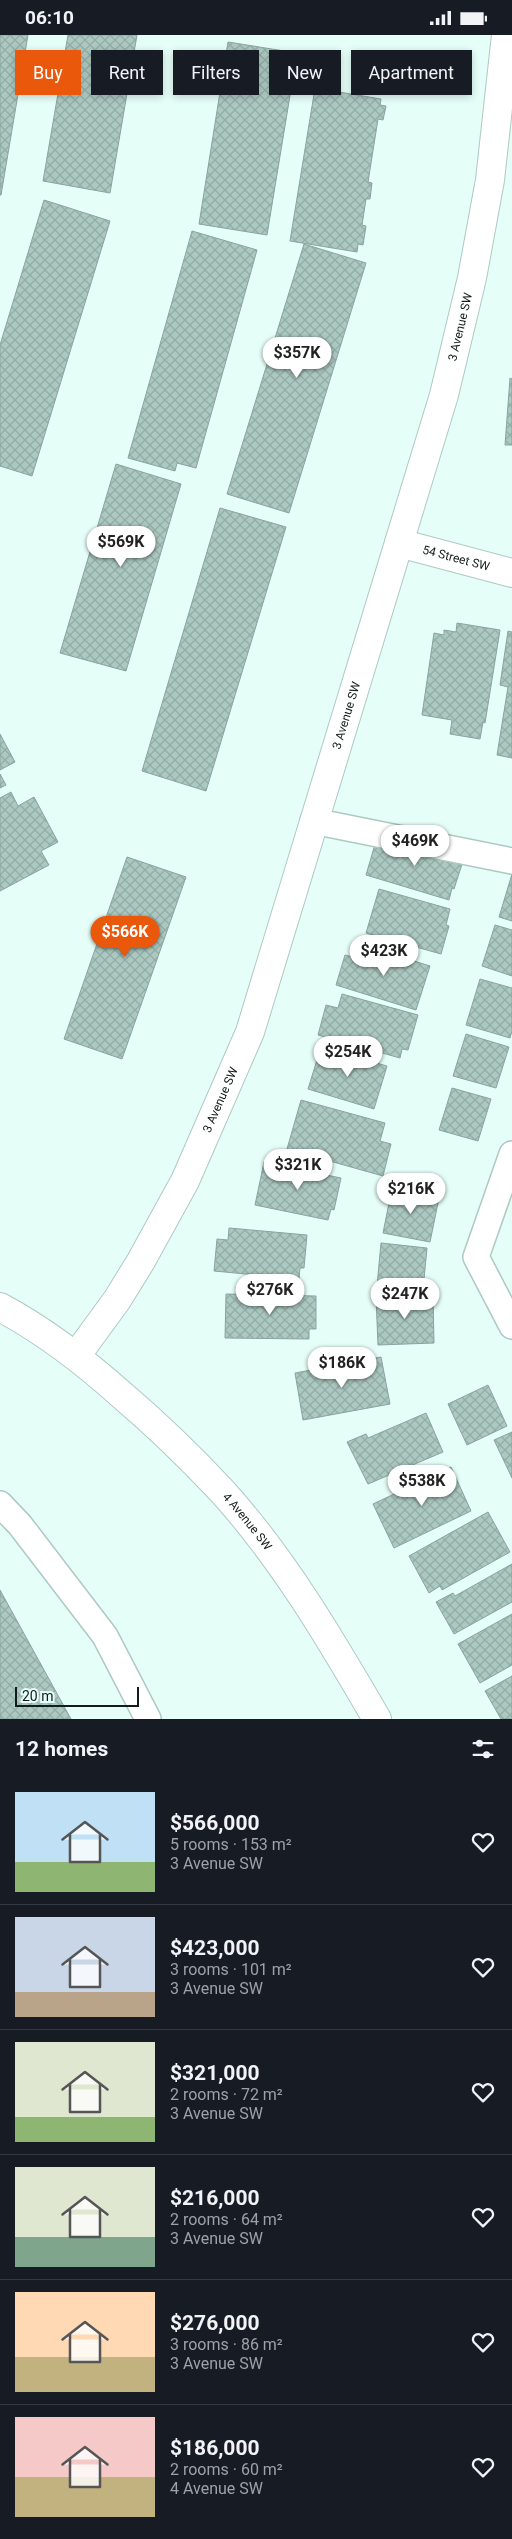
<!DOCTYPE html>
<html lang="en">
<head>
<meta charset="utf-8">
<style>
	:root { --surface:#171b24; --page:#242831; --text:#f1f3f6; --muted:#9ea1a6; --line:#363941; --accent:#ea580c }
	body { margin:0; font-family:Roboto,sans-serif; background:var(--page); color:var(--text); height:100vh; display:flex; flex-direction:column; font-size:19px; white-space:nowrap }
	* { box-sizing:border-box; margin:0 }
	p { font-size:16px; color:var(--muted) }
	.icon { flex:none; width:28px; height:28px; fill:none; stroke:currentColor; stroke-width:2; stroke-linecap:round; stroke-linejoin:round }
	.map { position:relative; height:1684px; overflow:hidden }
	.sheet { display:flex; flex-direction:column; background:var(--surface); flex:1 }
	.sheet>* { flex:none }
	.top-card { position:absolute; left:15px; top:15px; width:482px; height:45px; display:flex; gap:10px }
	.scale { position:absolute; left:15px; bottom:12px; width:124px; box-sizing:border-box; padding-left:5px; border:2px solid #121c1a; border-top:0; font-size:14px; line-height:18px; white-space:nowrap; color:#121c1a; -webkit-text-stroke:4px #e6fef8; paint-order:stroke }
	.price { position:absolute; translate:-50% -42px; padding:0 11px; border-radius:18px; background:#fff; color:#222; font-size:16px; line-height:32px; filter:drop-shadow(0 1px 2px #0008) }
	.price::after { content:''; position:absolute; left:50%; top:30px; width:15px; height:11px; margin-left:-8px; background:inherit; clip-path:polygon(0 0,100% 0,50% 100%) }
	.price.active { background:var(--accent); color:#fff }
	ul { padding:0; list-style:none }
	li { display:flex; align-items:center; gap:15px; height:125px; padding:0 15px }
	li+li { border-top:1px solid var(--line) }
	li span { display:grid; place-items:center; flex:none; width:140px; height:100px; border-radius:0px; color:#555 }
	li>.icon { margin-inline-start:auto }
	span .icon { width:60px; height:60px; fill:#fffc; stroke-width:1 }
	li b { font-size:21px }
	h2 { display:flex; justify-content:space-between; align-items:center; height:60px; padding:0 15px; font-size:21px }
	.tag { padding:0 18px; border-radius:0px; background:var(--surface); box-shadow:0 2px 8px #0003; font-size:18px; line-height:45px }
	.tag.active { background:var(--accent); color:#fff }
	.status { display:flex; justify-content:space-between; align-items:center; height:35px; padding:0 25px; background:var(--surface); direction:ltr }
	.status svg { height:14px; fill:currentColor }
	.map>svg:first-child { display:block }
	.building { fill:url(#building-cross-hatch); stroke:#88a49d }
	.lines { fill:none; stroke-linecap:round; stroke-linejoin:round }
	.lane-casing { stroke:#adcac2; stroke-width:28 }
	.street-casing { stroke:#adcac2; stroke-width:30 }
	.secondary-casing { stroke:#adcac2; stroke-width:30 }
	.lane { stroke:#fff; stroke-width:25 }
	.street { stroke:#fff; stroke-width:28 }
	.secondary { stroke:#fff; stroke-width:28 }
	.labels { text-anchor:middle; stroke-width:5; stroke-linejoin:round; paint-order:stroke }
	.street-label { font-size:12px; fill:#121c1a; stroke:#e6fef8 }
</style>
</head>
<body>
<div class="status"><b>06:10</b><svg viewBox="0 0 49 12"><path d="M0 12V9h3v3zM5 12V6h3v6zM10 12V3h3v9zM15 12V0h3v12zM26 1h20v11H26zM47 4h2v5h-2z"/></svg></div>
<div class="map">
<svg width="512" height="1684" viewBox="0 0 512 1684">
	<defs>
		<pattern id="building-cross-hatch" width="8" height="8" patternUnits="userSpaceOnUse" patternTransform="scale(1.25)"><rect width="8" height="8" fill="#acc9c1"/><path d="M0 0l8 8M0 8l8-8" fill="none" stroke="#93aca5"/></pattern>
	</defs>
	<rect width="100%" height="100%" fill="#e6fef8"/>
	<g class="building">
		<path d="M 0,0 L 28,0 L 1,160 L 0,160 Z"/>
		<path d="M 68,0 L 137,0 L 110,158 L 43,146 Z"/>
		<path d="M 228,7 L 297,18 L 267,200 L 199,189 Z"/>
		<path d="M 315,53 L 381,64 L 380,70 L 386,71 L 383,85 L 378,84 L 368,147 L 372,148 L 370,164 L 366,164 L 362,190 L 366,191 L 363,210 L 358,209 L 357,217 L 290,206 Z"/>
		<path d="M 44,165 L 110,186 L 32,441 L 0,431 L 0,310 Z"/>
		<path d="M 192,196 L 257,215 L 196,433 L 177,428 L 175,436 L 128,423 Z"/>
		<path d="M 304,209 L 366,228 L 289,478 L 227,459 Z"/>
		<path d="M 510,343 L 512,344 L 512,410 L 505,410 Z"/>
		<path d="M 116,429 L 181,449 L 126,636 L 60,618 Z"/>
		<path d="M 220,473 L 286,492 L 206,756 L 142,736 Z"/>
		<path d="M 457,588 L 500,595 L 485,688 L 483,687 L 480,704 L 450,699 L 452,685 L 422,680 L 434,598 L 444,600 L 444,595 L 456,597 Z"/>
		<path d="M 508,596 L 512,597 L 512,723 L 497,720 L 508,652 L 500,650 Z"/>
		<path d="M 0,699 L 15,727 L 0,735 Z"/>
		<path d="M 0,739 L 6,750 L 0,753 Z"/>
		<path d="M 11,757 L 18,771 L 34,762 L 58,807 L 41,816 L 49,830 L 0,856 L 0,763 Z"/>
		<path d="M 378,799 L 464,823 L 454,854 L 452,853 L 449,865 L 366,840 Z"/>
		<path d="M 127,822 L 186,842 L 122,1024 L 64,1004 Z"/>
		<path d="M 512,839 L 512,886 L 499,882 Z"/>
		<path d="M 379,854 L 450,874 L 446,890 L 449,891 L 441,919 L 366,898 Z"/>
		<path d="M 495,890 L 512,895 L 512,941 L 482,931 Z"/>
		<path d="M 361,909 L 430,931 L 416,975 L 336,950 L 345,920 L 357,923 Z"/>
		<path d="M 480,944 L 512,953 L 512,996 L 510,1003 L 466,990 Z"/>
		<path d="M 342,959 L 418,980 L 408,1015 L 402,1014 L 400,1023 L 318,1000 L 326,970 L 338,973 Z"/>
		<path d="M 466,999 L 509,1012 L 496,1053 L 453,1041 Z"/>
		<path d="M 321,1012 L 387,1031 L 374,1074 L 308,1054 Z"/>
		<path d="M 452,1053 L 491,1064 L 478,1106 L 439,1095 Z"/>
		<path d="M 301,1065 L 385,1088 L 380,1106 L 391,1109 L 383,1141 L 287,1114 Z"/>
		<path d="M 264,1127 L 341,1143 L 334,1175 L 331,1174 L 328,1185 L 255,1170 Z"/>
		<path d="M 392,1153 L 439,1163 L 430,1207 L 383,1198 Z"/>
		<path d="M 229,1193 L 307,1200 L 304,1233 L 300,1233 L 299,1244 L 214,1236 L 217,1204 L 228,1205 Z"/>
		<path d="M 381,1208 L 427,1213 L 423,1255 L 377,1251 Z"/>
		<path d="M 226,1259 L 316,1261 L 316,1294 L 309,1294 L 309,1304 L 225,1303 Z"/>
		<path d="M 433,1261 L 434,1308 L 378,1310 L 376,1263 Z"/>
		<path d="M 381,1322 L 390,1369 L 303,1385 L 295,1338 Z"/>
		<path d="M 488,1350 L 507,1391 L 467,1410 L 448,1369 Z"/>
		<path d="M 426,1378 L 443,1417 L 368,1449 L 347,1407 L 366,1399 L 368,1403 Z"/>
		<path d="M 512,1397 L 512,1443 L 494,1405 Z"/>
		<path d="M 451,1432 L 471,1476 L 394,1513 L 373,1469 Z"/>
		<path d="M 488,1477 L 510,1517 L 442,1555 L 440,1551 L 429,1558 L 409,1521 Z"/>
		<path d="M 512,1529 L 512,1567 L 454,1599 L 436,1567 L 453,1558 L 455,1561 Z"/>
		<path d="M 0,1555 L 71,1684 L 0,1684 Z"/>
		<path d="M 512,1579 L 512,1630 L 480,1648 L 458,1609 Z"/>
		<path d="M 512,1641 L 512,1684 L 501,1684 L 485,1656 Z"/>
	</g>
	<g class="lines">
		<defs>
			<g id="lane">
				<path d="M 313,786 L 512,826"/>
				<path d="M 512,1119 L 476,1222 L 512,1291"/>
				<path d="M 0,1469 L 20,1490 L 105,1601 L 148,1684"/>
			</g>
			<g id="street">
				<path id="s1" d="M 399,508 L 512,538"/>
			</g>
			<g id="secondary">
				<path id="s2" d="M 0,1272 C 45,1296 85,1327 123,1361 C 157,1390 190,1422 221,1455 C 283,1523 331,1605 377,1684"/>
				<path id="s3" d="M 76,1321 L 117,1265 L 141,1226 L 185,1146 L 250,997 L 444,360 L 472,243 L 490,145 L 506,0"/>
			</g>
		</defs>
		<use href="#lane" class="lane-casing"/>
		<use href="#street" class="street-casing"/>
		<use href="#secondary" class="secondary-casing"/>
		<use href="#lane" class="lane"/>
		<use href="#street" class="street"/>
		<use href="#secondary" class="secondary"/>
	</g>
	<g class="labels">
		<g class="street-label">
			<text dy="4" stroke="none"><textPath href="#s3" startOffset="1105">3 Avenue SW</textPath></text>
			<text dy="4" stroke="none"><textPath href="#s1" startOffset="59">54 Street SW</textPath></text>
			<text dy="4" stroke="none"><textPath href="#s3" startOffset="700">3 Avenue SW</textPath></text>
			<text dy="4" stroke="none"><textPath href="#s3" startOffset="295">3 Avenue SW</textPath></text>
			<text dy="4" stroke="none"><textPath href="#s2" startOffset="329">4 Avenue SW</textPath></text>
		</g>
	</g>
</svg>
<div class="scale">20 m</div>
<b class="price" style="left:297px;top:344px">$357K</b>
<b class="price" style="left:121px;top:533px">$569K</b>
<b class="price" style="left:415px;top:832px">$469K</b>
<b class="price active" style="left:125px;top:923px">$566K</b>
<b class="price" style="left:384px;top:942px">$423K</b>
<b class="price" style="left:348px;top:1043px">$254K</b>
<b class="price" style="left:298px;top:1156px">$321K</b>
<b class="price" style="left:411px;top:1180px">$216K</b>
<b class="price" style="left:270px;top:1281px">$276K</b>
<b class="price" style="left:405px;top:1285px">$247K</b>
<b class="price" style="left:342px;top:1354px">$186K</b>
<b class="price" style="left:422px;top:1472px">$538K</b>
<div class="top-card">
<a class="tag active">Buy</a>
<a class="tag">Rent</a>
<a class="tag">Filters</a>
<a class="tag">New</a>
<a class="tag">Apartment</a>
</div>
</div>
<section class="sheet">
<h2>12 homes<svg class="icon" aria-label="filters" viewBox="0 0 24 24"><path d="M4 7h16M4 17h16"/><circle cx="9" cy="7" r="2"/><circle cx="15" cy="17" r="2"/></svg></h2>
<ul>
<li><span style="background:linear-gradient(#bfe0f5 70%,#8fb573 0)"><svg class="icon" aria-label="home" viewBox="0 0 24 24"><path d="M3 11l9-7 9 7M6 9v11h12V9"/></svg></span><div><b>$566,000</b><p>5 rooms · 153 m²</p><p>3 Avenue SW</p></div><svg class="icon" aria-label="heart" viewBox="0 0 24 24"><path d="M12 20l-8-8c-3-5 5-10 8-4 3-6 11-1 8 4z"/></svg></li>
<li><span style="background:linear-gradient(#c9d6e8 75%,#b9a48a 0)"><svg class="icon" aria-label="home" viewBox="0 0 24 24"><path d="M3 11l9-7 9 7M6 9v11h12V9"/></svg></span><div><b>$423,000</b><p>3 rooms · 101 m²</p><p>3 Avenue SW</p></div><svg class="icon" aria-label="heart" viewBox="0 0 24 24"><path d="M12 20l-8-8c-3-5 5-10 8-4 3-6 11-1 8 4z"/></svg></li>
<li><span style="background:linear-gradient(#dfe7d0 75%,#8fb573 0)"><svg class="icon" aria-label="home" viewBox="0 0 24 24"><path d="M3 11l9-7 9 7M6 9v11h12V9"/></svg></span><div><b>$321,000</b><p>2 rooms · 72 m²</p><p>3 Avenue SW</p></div><svg class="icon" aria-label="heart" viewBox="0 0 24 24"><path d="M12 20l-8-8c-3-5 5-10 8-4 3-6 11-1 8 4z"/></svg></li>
<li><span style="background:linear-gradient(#dfe7d0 70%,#7fa58c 0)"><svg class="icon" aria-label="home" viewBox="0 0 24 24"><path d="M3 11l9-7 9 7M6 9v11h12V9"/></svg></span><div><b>$216,000</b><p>2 rooms · 64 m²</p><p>3 Avenue SW</p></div><svg class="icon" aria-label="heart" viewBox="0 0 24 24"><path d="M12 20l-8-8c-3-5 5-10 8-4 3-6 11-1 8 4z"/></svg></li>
<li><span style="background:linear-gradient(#ffd9b3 65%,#c2b280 0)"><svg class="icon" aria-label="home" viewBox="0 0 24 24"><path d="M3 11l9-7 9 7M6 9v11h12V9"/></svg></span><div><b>$276,000</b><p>3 rooms · 86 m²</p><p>3 Avenue SW</p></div><svg class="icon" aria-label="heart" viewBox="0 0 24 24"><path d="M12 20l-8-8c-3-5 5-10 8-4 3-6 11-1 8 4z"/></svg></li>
<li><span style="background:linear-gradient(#f6c9c9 60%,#c2b280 0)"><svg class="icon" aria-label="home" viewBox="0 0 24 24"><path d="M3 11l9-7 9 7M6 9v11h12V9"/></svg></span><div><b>$186,000</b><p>2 rooms · 60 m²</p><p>4 Avenue SW</p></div><svg class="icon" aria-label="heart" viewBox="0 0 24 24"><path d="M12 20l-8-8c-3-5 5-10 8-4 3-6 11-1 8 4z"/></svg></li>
</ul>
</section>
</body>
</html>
